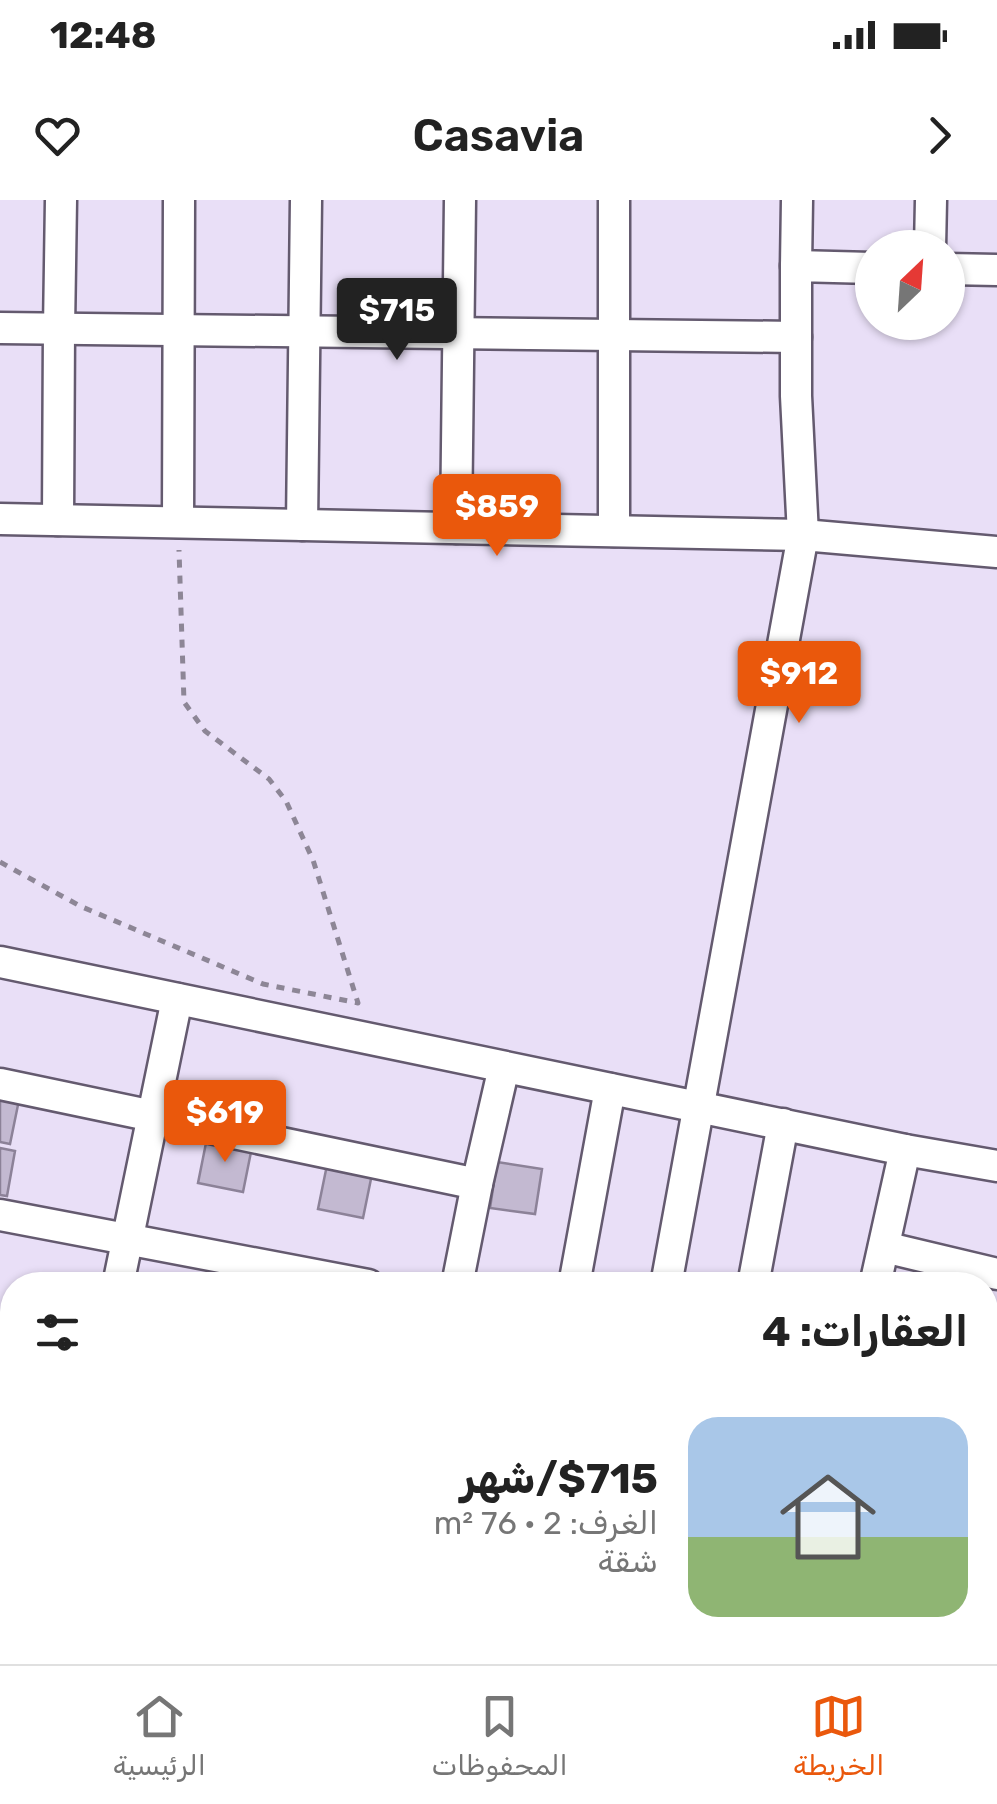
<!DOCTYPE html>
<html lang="ar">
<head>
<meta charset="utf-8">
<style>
	:root { --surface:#fff; --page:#f2f2f2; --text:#222; --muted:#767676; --line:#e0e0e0; --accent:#ea580c }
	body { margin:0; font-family:Rubik,"Noto Naskh Arabic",sans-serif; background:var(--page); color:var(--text); direction:rtl; height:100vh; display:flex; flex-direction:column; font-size:38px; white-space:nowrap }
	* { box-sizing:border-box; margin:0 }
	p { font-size:32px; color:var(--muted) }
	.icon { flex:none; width:55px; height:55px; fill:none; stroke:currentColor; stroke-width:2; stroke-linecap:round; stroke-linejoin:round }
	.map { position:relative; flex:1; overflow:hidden; direction:ltr }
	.side { position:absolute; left:0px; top:1072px; width:998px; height:392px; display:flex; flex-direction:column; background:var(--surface); border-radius:40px 40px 0 0; box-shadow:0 2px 8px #0004; direction:rtl }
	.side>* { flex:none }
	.needle { width:65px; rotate:25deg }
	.controls { position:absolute; left:855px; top:30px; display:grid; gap:20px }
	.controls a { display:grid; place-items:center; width:110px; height:110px; border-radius:50%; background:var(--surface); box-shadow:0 2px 8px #0004; font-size:50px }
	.price { position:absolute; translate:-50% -85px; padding:0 22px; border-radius:10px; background:var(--accent); color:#fff; font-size:32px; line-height:65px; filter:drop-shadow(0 2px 5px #0008) }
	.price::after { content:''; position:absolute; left:50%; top:60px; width:30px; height:22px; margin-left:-15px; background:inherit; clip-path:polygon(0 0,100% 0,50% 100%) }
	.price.on { background:#222; color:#fff }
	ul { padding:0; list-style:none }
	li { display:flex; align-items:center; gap:30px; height:250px; padding:0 30px }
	li span { display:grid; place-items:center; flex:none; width:280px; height:200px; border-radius:30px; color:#555 }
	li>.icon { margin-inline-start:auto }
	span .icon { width:120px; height:120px; fill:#fffc; stroke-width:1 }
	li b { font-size:42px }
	h2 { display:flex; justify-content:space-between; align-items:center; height:120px; padding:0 30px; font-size:42px }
	.status { display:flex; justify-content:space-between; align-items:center; height:70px; padding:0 50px; background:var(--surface); direction:ltr }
	.status svg { height:28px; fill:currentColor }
	header { display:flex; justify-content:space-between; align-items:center; height:130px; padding:0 30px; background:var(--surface); font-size:45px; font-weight:600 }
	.tabs { display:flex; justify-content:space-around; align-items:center; height:140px; border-top:2px solid var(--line); background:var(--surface); font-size:28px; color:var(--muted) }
	.tabs a { display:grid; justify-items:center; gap:5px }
	.tabs .on { color:var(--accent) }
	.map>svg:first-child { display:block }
	.building { fill:#c3b9d1; stroke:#8c8298; stroke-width:2.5 }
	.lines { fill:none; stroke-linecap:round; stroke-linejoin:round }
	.minor-casing { stroke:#645a6f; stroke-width:35 }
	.path { stroke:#8d8696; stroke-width:5; stroke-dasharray:8 8; stroke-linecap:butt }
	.minor { stroke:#fff; stroke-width:30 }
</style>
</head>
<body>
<div class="status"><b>12:48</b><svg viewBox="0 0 49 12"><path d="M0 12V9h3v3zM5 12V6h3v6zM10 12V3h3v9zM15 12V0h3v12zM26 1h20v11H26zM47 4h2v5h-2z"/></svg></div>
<header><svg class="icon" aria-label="forward" viewBox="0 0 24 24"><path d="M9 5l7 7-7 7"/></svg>Casavia<svg class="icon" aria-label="heart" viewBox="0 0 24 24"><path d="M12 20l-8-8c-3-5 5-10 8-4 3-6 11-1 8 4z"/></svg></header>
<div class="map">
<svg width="997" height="1464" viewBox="0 0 997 1464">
	<rect width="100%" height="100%" fill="#e9dff7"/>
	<g class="building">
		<path d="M 0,896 L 19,900 L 10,944 L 0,942 Z"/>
		<path d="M 207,938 L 252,947 L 243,992 L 198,983 Z"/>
		<path d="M 0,948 L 15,951 L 7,996 L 0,995 Z"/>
		<path d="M 497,962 L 542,969 L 535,1014 L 490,1008 Z"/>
		<path d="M 327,965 L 372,974 L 363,1018 L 318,1009 Z"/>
		<path d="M 0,1350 L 12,1364 L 12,1397 L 0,1409 Z"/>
	</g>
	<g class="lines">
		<defs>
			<g id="minor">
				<path d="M 930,48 L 931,0"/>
				<path d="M 796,66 L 797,0"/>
				<path d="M 948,69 L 997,70"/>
				<path d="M 0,128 L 796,137"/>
				<path d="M 0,319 L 803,335 L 997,352"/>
				<path d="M 58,320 L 59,129 L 61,0"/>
				<path d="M 178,322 L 179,0"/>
				<path d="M 302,325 L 306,0"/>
				<path d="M 456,328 L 460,0"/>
				<path d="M 614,331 L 614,0"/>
				<path d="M 0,762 L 905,950 L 997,966"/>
				<path d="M 0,884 L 477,984 L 457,1085"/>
				<path d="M 477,984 L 504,867"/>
				<path d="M 0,1015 L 368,1085"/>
				<path d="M 884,1047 L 997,1074"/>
				<path d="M 118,1085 L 177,799"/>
				<path d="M 574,1085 L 610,889"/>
				<path d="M 666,1085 L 803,335 L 796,196 L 796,66 L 872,68"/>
				<path d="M 753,1085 L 783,924"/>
				<path d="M 875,1085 L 905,950"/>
				<path d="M 0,1144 L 12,1157"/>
				<path d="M 985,1203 L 997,1205"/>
				<path d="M 0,1291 L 12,1278"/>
				<path d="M 0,1330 L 12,1343"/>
				<path d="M 985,1335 L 997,1338"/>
				<path d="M 985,1367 L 997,1362"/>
				<path d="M 124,1452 L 136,1464"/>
				<path d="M 311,1452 L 323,1464"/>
				<path d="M 652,1452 L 688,1464"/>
				<path d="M 0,1463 L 7,1464"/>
				<path d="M 400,1464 L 427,1452"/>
				<path d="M 594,1464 L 596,1452"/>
				<path d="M 791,1464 L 794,1452"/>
			</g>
		</defs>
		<use href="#minor" class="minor-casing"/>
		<path class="path" d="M 0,662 L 80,706 L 263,784 L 358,803 L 313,660 L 286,601 L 269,579 L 205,531 L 184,502 L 179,350"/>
		<use href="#minor" class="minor"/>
	</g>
</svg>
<div class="controls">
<a><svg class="needle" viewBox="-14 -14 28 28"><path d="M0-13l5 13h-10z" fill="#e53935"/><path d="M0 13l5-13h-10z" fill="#767676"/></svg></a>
</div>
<b class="price on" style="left:397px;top:163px">$715</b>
<b class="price" style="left:497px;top:359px">$859</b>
<b class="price" style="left:799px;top:526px">$912</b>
<b class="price" style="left:225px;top:965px">$619</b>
<section class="side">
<h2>العقارات: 4<svg class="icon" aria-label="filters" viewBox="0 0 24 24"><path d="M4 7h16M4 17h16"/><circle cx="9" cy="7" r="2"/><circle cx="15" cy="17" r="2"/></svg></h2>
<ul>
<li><span style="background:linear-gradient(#a9c7e8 60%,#8fb573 0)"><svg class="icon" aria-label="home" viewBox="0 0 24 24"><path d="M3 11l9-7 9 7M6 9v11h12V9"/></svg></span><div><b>$715/شهر</b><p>الغرف: 2 · 76 m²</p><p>شقة</p></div></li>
</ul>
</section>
</div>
<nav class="tabs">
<a class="on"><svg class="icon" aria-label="map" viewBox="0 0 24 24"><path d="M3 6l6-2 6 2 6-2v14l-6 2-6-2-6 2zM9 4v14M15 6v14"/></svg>الخريطة</a>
<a><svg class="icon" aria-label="saved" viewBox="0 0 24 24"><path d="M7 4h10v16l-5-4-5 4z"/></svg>المحفوظات</a>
<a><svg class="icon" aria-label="home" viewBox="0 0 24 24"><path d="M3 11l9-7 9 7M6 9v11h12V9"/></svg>الرئيسية</a>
</nav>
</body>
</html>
